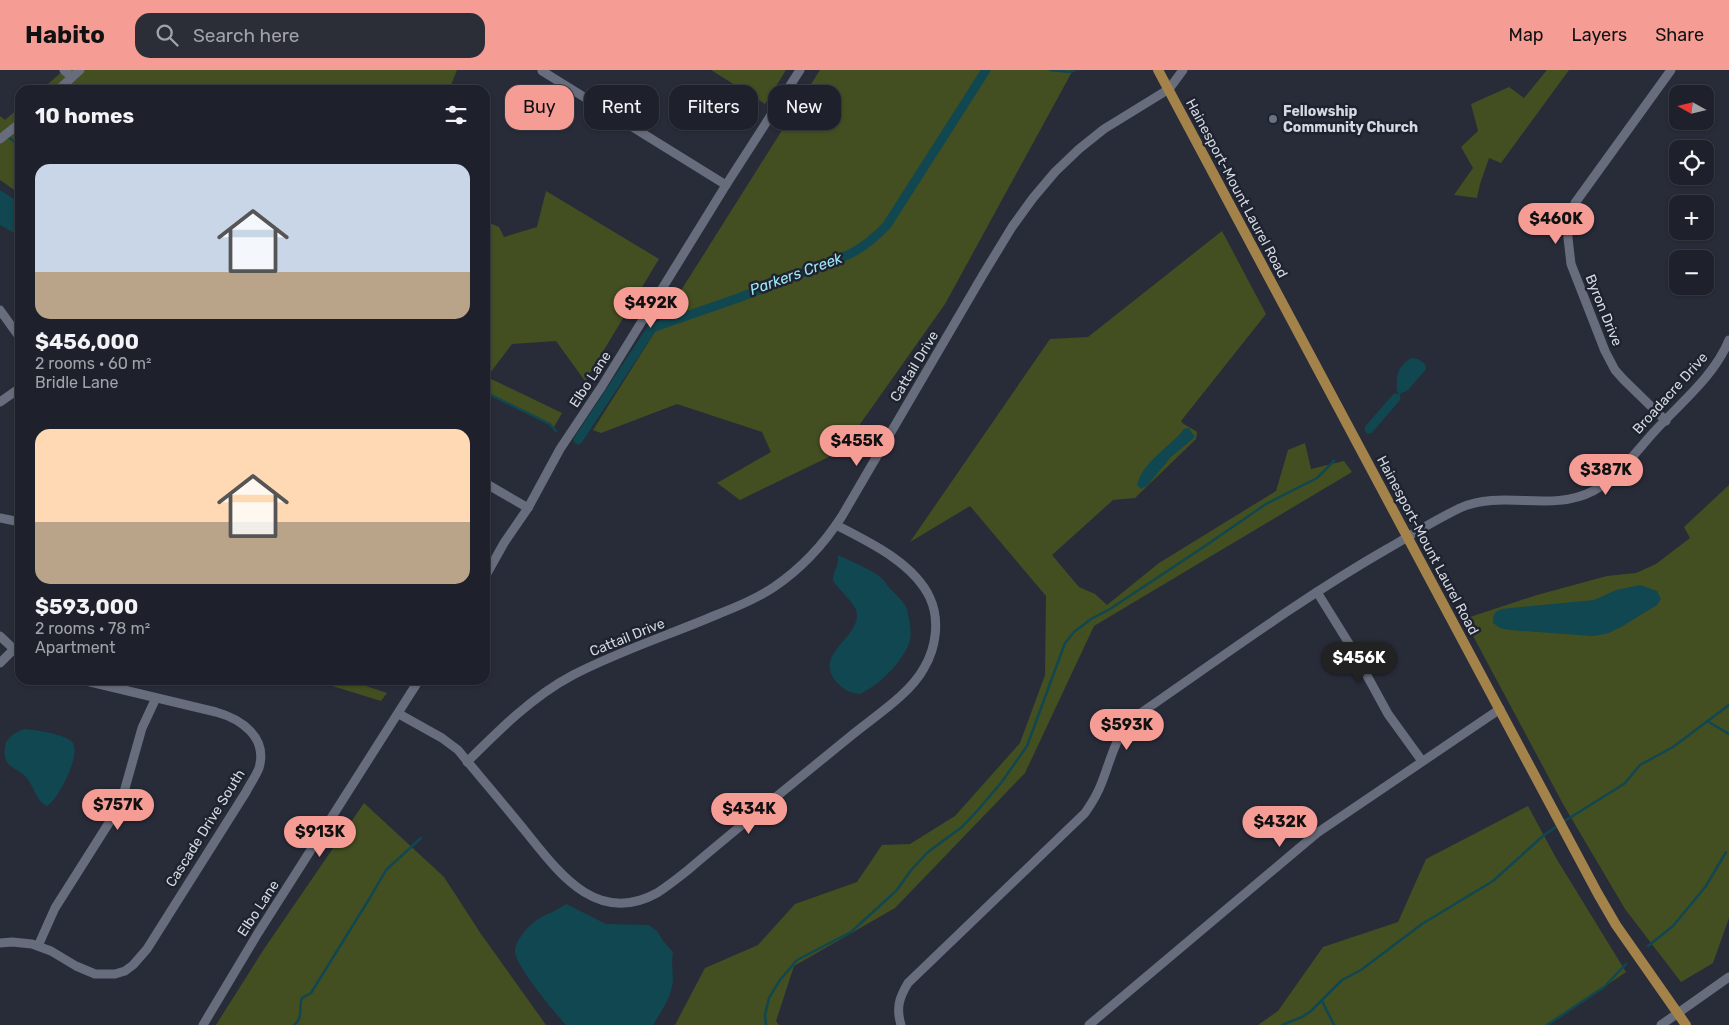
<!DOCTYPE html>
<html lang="en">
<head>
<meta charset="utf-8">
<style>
	:root { --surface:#1e212b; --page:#2b2e37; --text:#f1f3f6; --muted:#a1a3a9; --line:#3c3e47; --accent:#f59c95 }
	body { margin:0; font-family:Rubik,sans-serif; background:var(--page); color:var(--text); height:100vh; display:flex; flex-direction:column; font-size:19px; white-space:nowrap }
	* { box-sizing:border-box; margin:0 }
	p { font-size:16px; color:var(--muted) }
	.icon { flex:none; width:28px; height:28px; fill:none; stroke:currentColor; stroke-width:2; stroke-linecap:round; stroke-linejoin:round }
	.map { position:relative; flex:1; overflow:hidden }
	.sheet { position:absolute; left:15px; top:15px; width:475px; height:600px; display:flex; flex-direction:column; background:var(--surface); border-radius:15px; box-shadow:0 1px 4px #0004,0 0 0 1px var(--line) }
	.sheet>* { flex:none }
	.banner { position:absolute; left:505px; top:15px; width:475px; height:45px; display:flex; gap:10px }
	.needle { width:32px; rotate:278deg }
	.tools { position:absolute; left:1669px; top:15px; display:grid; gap:10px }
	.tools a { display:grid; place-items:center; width:45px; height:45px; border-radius:10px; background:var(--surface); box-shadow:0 1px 4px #0004,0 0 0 1px var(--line); font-size:25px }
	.price { position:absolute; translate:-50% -42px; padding:0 11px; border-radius:18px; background:var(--accent); color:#111; font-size:16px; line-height:32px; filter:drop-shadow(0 1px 2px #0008) }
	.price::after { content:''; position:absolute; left:50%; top:30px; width:15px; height:11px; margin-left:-8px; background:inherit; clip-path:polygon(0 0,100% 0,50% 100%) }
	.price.on { background:#222; color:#fff }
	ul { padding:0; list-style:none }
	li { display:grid; align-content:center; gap:10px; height:265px; padding:0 20px }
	li span { display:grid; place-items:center; height:155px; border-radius:15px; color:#555 }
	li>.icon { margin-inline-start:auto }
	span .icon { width:90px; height:90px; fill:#fffc; stroke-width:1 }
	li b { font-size:21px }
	h2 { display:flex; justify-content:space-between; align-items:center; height:60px; padding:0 20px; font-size:21px }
	.chip { padding:0 18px; border-radius:15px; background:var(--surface); box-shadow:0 1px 4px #0004,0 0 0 1px var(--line); font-size:18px; line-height:45px }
	.chip.on { background:var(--accent); color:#111 }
	header { display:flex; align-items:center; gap:30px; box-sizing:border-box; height:70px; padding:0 25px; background:var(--accent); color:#111 }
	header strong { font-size:24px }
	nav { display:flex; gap:28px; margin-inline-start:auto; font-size:18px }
	.search { width:350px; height:45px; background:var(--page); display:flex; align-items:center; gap:12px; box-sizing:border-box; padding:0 18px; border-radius:15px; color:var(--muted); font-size:19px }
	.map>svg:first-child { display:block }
	.green { fill:#434f21 }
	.water { fill:#104751 }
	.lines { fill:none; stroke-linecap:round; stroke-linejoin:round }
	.stream { stroke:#104751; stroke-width:2.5 }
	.canal { stroke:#104751; stroke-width:9 }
	.minor { stroke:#676d7c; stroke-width:9 }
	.major { stroke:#a4834b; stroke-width:10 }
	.worship-dot { fill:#6b7280; stroke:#1e232f; stroke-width:2 }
	.labels { text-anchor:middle; stroke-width:5; stroke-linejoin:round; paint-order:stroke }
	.poi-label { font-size:14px; font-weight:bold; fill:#d4d8e0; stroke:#1e232f; text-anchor:start }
	.street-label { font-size:14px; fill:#d4d8e0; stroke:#1e232f }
	.water-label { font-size:15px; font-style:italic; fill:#9fe7f7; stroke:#1e232f }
</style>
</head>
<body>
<header>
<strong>Habito</strong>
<div class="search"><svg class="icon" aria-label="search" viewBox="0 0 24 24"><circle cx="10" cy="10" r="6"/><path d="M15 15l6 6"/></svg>Search here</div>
<nav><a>Map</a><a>Layers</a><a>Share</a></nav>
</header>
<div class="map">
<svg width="1729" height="955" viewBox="0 0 1729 955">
	<rect width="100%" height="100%" fill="#282c39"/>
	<g class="green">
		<path d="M 64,0 L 457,0 L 449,20 L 41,20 Z"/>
		<path d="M 711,0 L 786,0 L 765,34 Z"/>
		<path d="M 820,0 L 1073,0 L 945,234 L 841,381 L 740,430 L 717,413 L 771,382 L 762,362 L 677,334 L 601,363 L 593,360 Z"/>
		<path d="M 1547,0 L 1569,0 L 1501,93 L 1489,88 L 1480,114 L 1477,128 L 1454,125 L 1473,98 L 1461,77 L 1478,61 L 1471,34 L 1509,17 L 1524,28 Z"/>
		<path d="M 20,37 L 20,124 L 0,110 L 0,46 L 5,50 Z"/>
		<path d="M 546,121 L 659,189 L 585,311 L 556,271 L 512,274 L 487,307 L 562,343 L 554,357 L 485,323 L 485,151 L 499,157 L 504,167 L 537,157 Z"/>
		<path d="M 1222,161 L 1266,244 L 1181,351 C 1184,356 1191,357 1197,362 L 1196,369 L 1135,428 L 1113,430 L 1052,485 L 1079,517 L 1095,524 L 1107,535 L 1159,493 L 1276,421 L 1288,380 L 1305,373 L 1311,399 L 1344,391 L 1352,402 L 1094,556 L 1025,703 L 895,838 L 794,896 L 776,951 L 779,955 L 675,955 L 705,898 L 758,875 L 795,834 L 857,812 L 882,775 L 910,774 L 955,746 L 1020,673 L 1045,605 L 1046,526 L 970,436 L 910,472 L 1050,269 L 1088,267 Z"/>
		<path d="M 1729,415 L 1729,848 L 1713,893 L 1681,912 L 1625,839 L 1563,734 L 1464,549 L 1537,525 L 1607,506 L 1636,503 L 1656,494 L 1690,468 L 1684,457 Z"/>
		<path d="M 313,610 L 348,610 L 387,623 L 381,631 Z"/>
		<path d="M 364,733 L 444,807 L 481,864 L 546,955 L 216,955 L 264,879 Z"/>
		<path d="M 1528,736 L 1556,788 L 1626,902 L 1548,955 L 1258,955 L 1278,941 L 1323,877 L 1398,852 L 1426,789 Z"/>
	</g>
	<g class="water">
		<path d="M 0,120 L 20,133 L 20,166 L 0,155 Z"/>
		<path d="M 1412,288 L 1418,289 L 1425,294 L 1426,299 L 1408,320 L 1400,324 L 1397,321 C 1396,307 1397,295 1412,288 Z"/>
		<path d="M 1189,358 L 1195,367 L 1171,387 L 1147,416 L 1141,419 L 1137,415 C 1143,391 1169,378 1184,359 Z"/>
		<path d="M 838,485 C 850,491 884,504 887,515 C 892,521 905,532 907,539 C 909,548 912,561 910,570 C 905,590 878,616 860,624 C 848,623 841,618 834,609 C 817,582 857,570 857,544 C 857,534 838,520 833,510 C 833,500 839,498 838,485 Z"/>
		<path d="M 1640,515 L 1657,521 L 1661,529 L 1657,535 L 1621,557 L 1609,563 L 1600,565 L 1592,566 L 1509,560 L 1500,558 L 1493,553 C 1493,545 1494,542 1501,539 L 1594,530 L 1616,520 Z"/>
		<path d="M 25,659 C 35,660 67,664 73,673 C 81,685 58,730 47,736 C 36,731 34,717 27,708 C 15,695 0,699 6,672 C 10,666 17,661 25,659 Z"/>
		<path d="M 566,834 L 606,854 L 649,855 L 658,862 L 663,871 L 673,882 C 671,892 673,900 673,910 C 672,926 661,942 653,955 L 566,955 C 555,943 516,896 515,882 C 515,872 526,858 533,853 C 544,844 555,842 566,834 Z"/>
	</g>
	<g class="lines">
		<g class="stream">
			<path d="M 1050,0 L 1070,2 L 1075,0"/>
			<path d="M 7,66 L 20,76"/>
			<path d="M 485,322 L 550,354 L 556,361"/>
			<path d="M 1396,328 L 1401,321"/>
			<path d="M 1707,651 L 1729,664"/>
			<path d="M 1563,752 L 1616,719 L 1625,713 L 1640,695 L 1673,677 L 1729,635"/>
			<path d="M 1648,876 L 1673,856 L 1706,816 L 1726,782"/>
			<path d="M 1322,931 L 1334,955"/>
			<path d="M 294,955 C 304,948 298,937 302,928 L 311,923 L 371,826 L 386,800 L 421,768"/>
			<path d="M 766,955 L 765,945 L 769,928 L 780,910 L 797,890 L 851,862 L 896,821 L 912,799 L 928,782 L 962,757 L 977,741 L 1001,713 L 1027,676 L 1065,573 L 1074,562 L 1091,549 L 1110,539 L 1205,476 L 1266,434 L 1317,408 L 1334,391"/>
			<path d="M 1282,955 L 1302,947 L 1311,941 L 1342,910 L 1361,900 L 1422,854 L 1493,811 L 1544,765 L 1559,755"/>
			<path d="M 1547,955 L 1604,917 L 1626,894"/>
		</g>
		<g class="canal">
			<path d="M 1369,359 L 1396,328"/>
			<path d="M 578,370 L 652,258 L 741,227 L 850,184 C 865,176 876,167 887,155 L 986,0"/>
		</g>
		<g class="minor">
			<path d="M 64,0 L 72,7"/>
			<path d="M 542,1 L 726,115"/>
			<path d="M 58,20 L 80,0"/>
			<path d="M 0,69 L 20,53"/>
			<path d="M 0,240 L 20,268"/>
			<path d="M 0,332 L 20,318"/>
			<path d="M 1666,351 L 1623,309 L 1615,300 L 1605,281 L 1571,194 L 1568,168 L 1568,156 L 1575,133 L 1671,0"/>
			<path d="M 485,413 L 528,438"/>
			<path d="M 0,448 L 20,452"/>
			<path d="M 485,507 L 504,473 L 528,438 L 560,379 L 602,316 L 726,115 L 800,0"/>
			<path d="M 1317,522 L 1353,580 L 1388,644 L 1422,691"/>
			<path d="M 0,566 L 20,585"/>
			<path d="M 0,593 L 14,579"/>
			<path d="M 399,644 L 442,668 L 458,680 C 481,708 504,735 526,762 C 559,803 597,856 657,823 C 668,816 678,808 688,800 C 742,754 797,710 852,665 C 875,646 910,624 924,598 C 936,578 940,550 930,528 C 914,493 869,472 836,455"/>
			<path d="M 467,692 C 499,660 533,626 573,605 C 619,581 669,565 716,545 C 736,537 756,529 774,517 C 802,498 824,474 842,446 L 984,203 L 1012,157 L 1033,128 L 1055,102 L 1079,79 L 1104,59 L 1169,19 L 1183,0"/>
			<path d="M 0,873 L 12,872 L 32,874 L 51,881 L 76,896 L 95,904 L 115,904 L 125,901 L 133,895 L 147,879 L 246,722 C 250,714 256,706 259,698 C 268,667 241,649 216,642 L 82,610"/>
			<path d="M 38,876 L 55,838 L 112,748 L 122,729 L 142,658 L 156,628"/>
			<path d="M 203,955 L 258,863 L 419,610"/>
			<path d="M 901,955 C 896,938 899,928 908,913 L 1085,743 C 1092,733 1098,723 1102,712 C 1111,689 1116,663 1135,647 C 1218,590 1300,529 1387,479 C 1411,465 1435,450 1460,438 C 1502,419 1551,443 1593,421 C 1617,408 1635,383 1653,363 C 1679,334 1714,307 1729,270"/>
			<path d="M 1089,955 L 1317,763 L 1500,639"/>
			<path d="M 1661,955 L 1729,907"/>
		</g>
		<path class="major" d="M 1158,0 L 1598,824 L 1616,855 L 1686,955"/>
	</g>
	<circle class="worship-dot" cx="1273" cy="49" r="5"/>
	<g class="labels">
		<g class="poi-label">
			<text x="1283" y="46">Fellowship<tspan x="1283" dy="16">Community Church</tspan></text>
		</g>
		<g class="street-label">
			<text transform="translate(1237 118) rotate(62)" y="5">Hainesport-Mount Laurel Road</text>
			<text transform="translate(1604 240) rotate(68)" y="5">Byron Drive</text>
			<text transform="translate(914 296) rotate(-59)" y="5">Cattail Drive</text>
			<text transform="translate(590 309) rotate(-57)" y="5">Elbo Lane</text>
			<text transform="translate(1670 323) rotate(-48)" y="5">Broadacre Drive</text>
			<text transform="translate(1428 475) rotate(62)" y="5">Hainesport-Mount Laurel Road</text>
			<text transform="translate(627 567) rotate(-22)" y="5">Cattail Drive</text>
			<text transform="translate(205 758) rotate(-58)" y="5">Cascade Drive South</text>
			<text transform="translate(258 838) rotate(-57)" y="5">Elbo Lane</text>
		</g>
		<g class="water-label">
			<text transform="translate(796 204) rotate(-20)" y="5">Parkers Creek</text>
		</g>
	</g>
</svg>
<div class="tools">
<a><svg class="needle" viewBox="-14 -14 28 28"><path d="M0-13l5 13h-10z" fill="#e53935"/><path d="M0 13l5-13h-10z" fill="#a1a3a9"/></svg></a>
<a><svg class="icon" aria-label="locate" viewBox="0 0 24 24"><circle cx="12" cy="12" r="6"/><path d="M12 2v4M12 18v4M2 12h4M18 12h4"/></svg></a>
<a>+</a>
<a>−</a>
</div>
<b class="price" style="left:1556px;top:175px">$460K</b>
<b class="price" style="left:651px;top:259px">$492K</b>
<b class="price" style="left:857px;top:397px">$455K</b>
<b class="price" style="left:1606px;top:426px">$387K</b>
<b class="price on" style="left:1359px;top:614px">$456K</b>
<b class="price" style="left:1127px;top:681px">$593K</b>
<b class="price" style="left:118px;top:761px">$757K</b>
<b class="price" style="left:749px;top:765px">$434K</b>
<b class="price" style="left:1280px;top:778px">$432K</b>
<b class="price" style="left:320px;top:788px">$913K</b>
<div class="banner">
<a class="chip on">Buy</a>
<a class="chip">Rent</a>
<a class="chip">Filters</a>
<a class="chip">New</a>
</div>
<section class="sheet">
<h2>10 homes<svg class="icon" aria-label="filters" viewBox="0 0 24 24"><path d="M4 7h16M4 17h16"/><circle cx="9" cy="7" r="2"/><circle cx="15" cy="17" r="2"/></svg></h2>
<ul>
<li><span style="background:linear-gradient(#c9d6e8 70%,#b9a48a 0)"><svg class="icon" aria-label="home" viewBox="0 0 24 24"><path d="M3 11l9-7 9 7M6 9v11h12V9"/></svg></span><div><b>$456,000</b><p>2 rooms · 60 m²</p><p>Bridle Lane</p></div></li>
<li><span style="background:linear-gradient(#ffd9b3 60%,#b9a48a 0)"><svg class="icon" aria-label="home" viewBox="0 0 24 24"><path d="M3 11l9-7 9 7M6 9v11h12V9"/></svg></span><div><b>$593,000</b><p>2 rooms · 78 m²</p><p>Apartment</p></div></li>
</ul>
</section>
</div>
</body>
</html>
